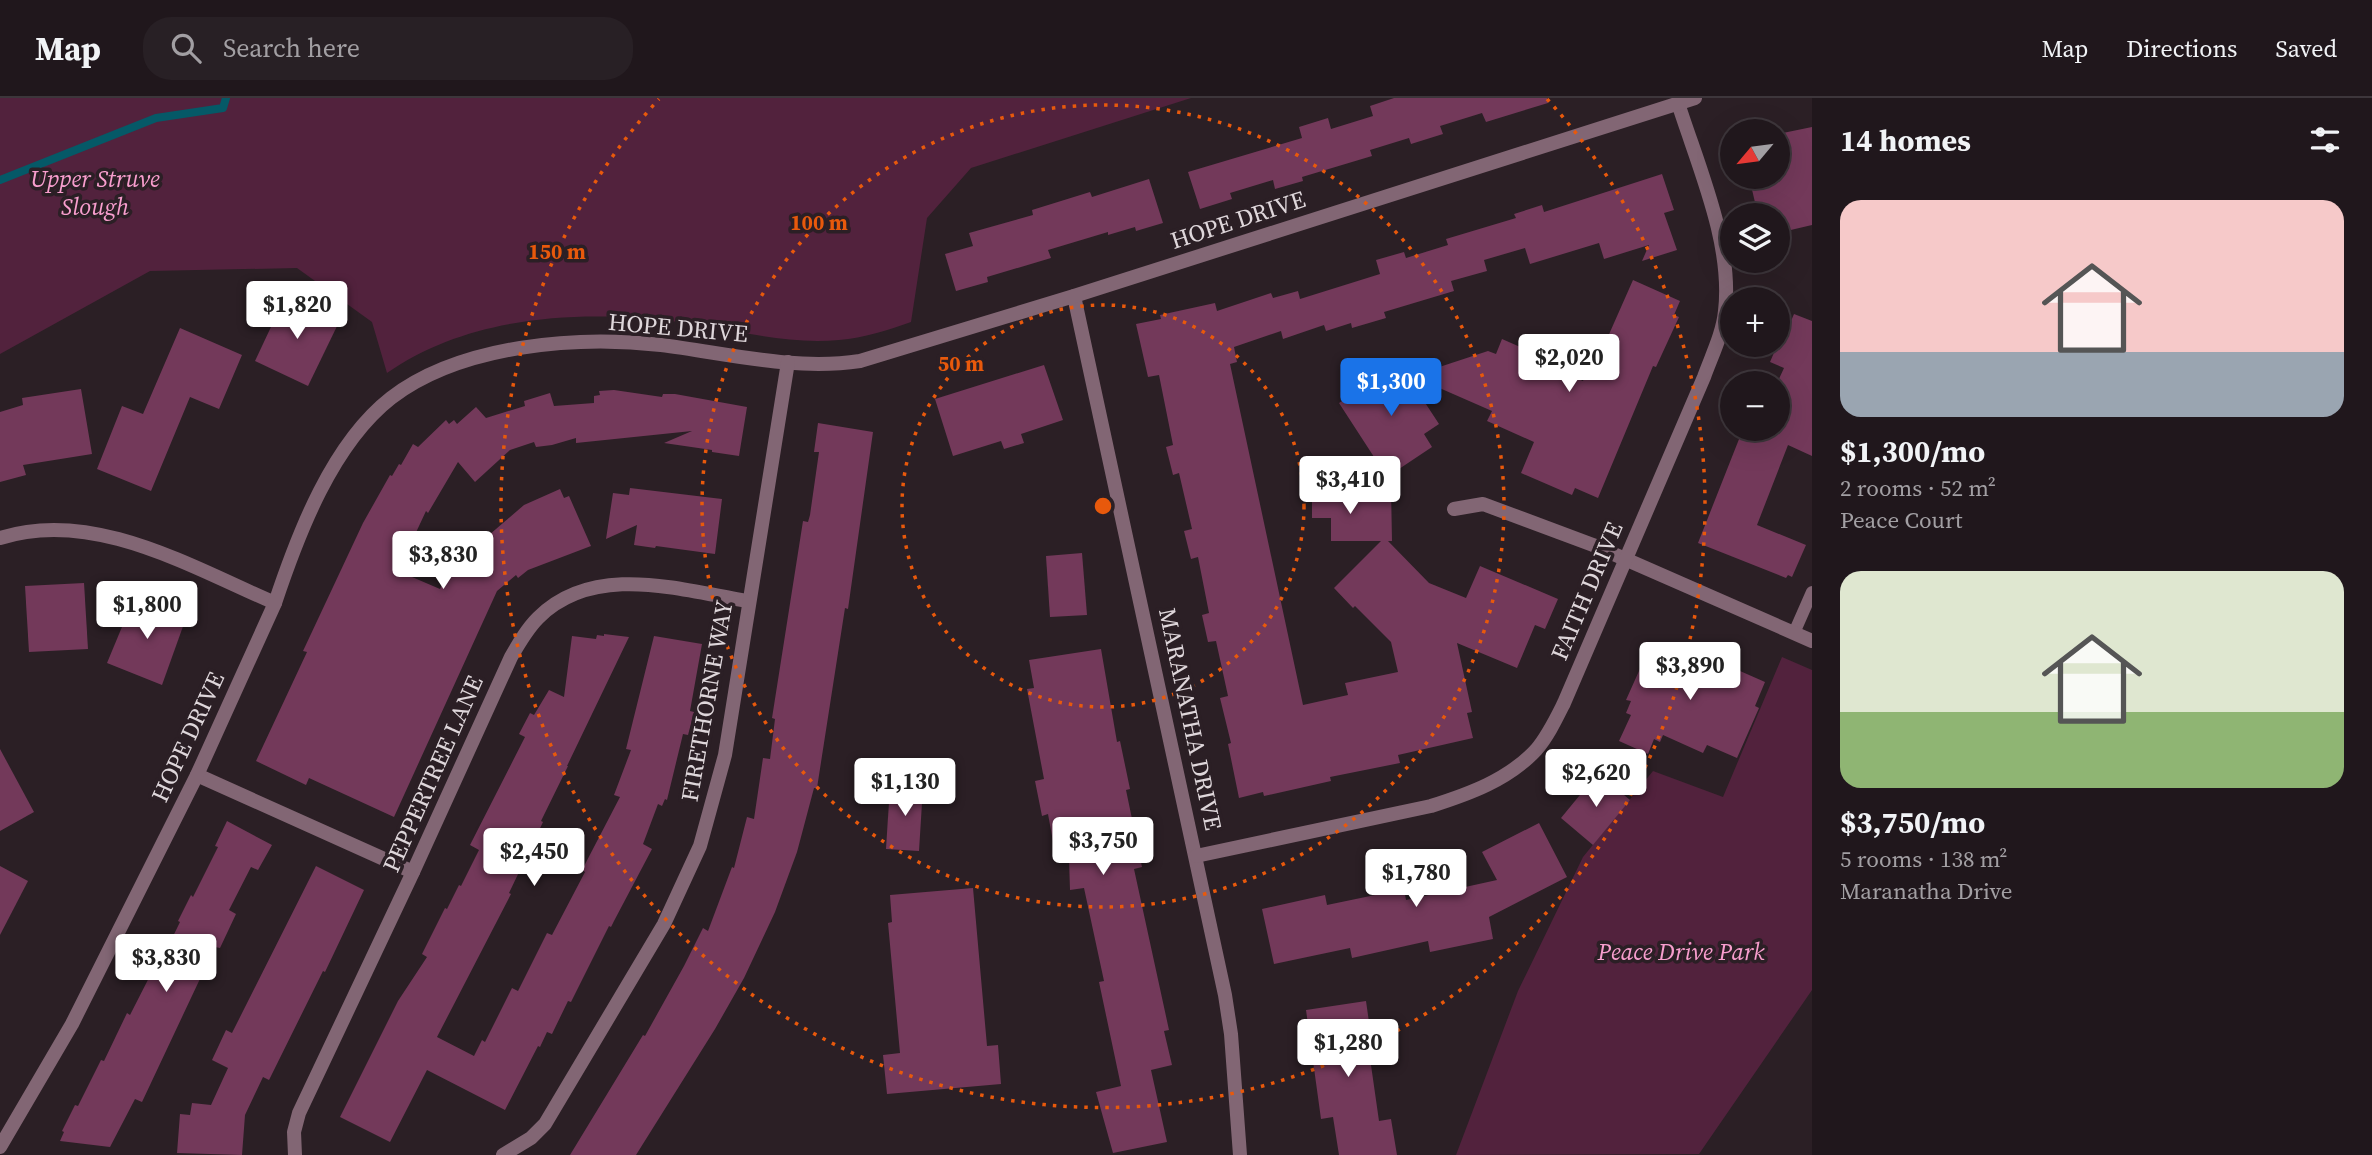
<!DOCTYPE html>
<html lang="en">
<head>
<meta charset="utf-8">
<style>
	:root { --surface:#20171c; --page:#282025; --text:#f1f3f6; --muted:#a29fa3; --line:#3d363b; --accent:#1a73e8 }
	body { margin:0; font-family:"Source Serif 4",serif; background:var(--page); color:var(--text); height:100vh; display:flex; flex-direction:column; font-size:26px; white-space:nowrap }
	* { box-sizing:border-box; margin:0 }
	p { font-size:23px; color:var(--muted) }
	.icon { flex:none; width:38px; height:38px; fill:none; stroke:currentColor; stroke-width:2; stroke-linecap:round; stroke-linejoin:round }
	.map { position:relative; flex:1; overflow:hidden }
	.sheet { display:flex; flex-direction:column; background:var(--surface); width:560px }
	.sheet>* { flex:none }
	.needle { width:46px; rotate:241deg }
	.controls { position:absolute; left:1720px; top:21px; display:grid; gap:14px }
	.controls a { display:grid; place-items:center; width:70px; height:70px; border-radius:50%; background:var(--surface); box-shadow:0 7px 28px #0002,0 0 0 2px var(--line); font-size:35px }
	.price { position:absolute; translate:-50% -60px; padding:0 16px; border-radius:7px; background:#fff; color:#222; font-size:23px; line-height:46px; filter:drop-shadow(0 2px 4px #0008) }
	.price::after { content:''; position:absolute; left:50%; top:42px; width:21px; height:16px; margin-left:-10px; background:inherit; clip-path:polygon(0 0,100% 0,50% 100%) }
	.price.on { background:var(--accent); color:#fff }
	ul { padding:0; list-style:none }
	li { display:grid; align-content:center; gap:14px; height:371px; padding:0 28px }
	li span { display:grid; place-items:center; height:217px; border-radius:21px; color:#555 }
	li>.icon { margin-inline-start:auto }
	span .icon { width:126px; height:126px; fill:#fffc; stroke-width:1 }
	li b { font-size:30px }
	h2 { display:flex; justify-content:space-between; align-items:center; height:84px; padding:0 28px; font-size:30px }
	header { display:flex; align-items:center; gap:42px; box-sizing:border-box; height:98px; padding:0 35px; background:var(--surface); border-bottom:2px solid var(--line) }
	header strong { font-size:33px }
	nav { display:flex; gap:38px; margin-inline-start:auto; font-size:24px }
	.search { width:490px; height:63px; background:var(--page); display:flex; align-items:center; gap:18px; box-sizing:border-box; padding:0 24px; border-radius:28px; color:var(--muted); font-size:26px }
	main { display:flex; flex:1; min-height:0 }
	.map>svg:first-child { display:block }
	.green { fill:#52223d }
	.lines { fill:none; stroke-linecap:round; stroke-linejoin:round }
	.stream { stroke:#055967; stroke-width:8 }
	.building { fill:#73395a }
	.lane { stroke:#826674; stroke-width:12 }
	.street { stroke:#826674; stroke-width:14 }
	.ring { fill:none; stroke:#e8590c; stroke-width:3.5; stroke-dasharray:3.5 7 }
	.labels { text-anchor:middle; stroke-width:7; stroke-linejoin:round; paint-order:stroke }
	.park-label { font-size:24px; font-style:italic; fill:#f89ece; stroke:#2b1f25 }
	.street-label { font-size:24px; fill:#ded6da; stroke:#2b1f25 }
	.centre { fill:#e8590c; stroke:#2b1f25; stroke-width:3.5 }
	.ring-label { font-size:21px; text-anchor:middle; font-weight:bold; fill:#e8590c; stroke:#2b1f25; stroke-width:7; stroke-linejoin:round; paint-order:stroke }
</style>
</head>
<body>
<header>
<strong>Map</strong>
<div class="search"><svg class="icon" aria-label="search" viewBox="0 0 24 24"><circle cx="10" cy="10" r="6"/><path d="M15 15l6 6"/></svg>Search here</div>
<nav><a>Map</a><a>Directions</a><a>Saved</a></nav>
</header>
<main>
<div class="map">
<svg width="1812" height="1057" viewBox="0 0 1812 1057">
	<rect width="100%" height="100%" fill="#2b1f25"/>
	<g class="green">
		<path d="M 0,0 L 1191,0 L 971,70 L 927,120 L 911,224 C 888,232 864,240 839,242 C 787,247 736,232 686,225 C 587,211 471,216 387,275 L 372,224 L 297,170 L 150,173 L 0,256 Z"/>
		<path d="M 1782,559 L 1812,572 L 1812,892 L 1699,1056 L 1456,1057 L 1518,893 L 1583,759 L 1653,673 L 1723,699 Z"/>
	</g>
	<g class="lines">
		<path class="stream" d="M 0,82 L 156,20 L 223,10 L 226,0"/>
	</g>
	<g class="building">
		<path d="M 1394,0 L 1547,0 L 1548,5 L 1486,24 L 1482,15 L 1440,28 L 1443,36 L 1411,46 L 1409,40 L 1370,52 L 1372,58 L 1302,79 L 1303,83 L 1275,91 L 1273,82 L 1230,95 L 1232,101 L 1200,111 L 1188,74 L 1302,40 L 1299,29 L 1328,20 L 1331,31 L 1373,18 L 1370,8 Z"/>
		<path d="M 1812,29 L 1812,127 L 1778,135 L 1778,117 L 1758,117 L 1749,79 L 1778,79 L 1778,36 Z"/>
		<path d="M 1662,76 L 1674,112 L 1664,115 L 1677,152 L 1642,163 L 1649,147 L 1604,161 L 1599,145 L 1530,166 L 1525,150 L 1484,162 L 1487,173 L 1451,183 L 1454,193 L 1384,214 L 1386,220 L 1352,230 L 1351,225 L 1326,233 L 1324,227 L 1283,241 L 1281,233 L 1234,249 L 1237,264 L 1230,266 L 1303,607 L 1348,597 L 1345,585 L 1398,574 L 1391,544 L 1355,508 L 1353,510 L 1334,490 L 1381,443 L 1331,443 L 1331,420 L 1312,420 L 1312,391 L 1391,390 L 1392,443 L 1388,443 L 1429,485 L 1466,500 L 1480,468 L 1558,501 L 1545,531 L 1535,527 L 1517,570 L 1457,545 L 1472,614 L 1467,615 L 1473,640 L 1398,657 L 1400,665 L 1330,679 L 1331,683 L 1264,698 L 1263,694 L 1239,700 L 1228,646 L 1231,645 L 1220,600 L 1228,598 L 1216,543 L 1208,544 L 1202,517 L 1209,515 L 1198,459 L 1191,461 L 1184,433 L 1192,431 L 1179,375 L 1173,377 L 1166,349 L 1173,347 L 1159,277 L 1148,279 L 1136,226 L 1161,221 L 1160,217 L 1215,205 L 1217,213 L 1271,195 L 1273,200 L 1298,193 L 1300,201 L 1380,176 L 1376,162 L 1404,154 L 1406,160 L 1448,147 L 1446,141 L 1516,120 L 1514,116 L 1542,107 L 1544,114 Z"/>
		<path d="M 1149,81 L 1163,125 L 1136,133 L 1135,129 L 1108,137 L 1108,134 L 1048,152 L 1051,160 L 987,179 L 988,184 L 956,193 L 945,156 L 973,148 L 969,135 L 1033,117 L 1032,112 L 1090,94 L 1092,99 Z"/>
		<path d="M 1633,182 L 1680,203 L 1674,217 L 1679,219 L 1656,269 L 1653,268 L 1598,400 L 1575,390 L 1572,397 L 1521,375 L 1534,344 L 1487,323 L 1492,313 L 1412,278 L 1488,253 L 1496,256 L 1502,241 L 1536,256 L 1533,262 L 1583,283 L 1590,265 L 1595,268 Z"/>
		<path d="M 285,199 L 339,224 L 308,288 L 255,263 Z"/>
		<path d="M 1794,216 L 1812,223 L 1812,358 L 1788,347 L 1757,427 L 1806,447 L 1792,479 L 1788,477 L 1786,480 L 1698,445 L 1743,331 L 1778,331 L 1778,283 L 1784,270 L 1770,264 L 1785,229 L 1788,230 Z"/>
		<path d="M 180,230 L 242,257 L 219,311 L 190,299 L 151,393 L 97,371 L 122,308 L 143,316 Z"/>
		<path d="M 1399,265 L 1439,326 L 1424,336 L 1432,349 L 1387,379 L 1339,305 L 1365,288 L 1360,282 L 1377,271 Z"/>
		<path d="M 1044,267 L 1063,322 L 1021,336 L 1024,345 L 1004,351 L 1001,343 L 953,358 L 935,301 Z"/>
		<path d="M 81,291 L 92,356 L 23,367 L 26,377 L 0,384 L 0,314 L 23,307 L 22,300 Z"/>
		<path d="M 614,292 L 662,299 L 663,296 L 675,296 L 747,309 L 739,358 L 712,354 L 712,352 L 664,345 L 692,333 L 576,345 L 576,340 L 552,347 L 536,349 L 534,344 L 510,352 L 475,384 L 458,364 L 428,415 L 426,413 L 398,473 L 440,491 L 442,487 L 480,454 L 475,449 L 524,407 L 560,391 L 564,400 L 569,398 L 591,448 L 528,472 L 518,480 L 516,477 L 497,493 L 394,719 L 309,680 L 306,687 L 256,663 L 307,554 L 303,553 L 363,425 L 390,377 L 392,378 L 399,366 L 401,367 L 413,346 L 418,349 L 446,322 L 449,326 L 454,322 L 457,326 L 476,309 L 486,320 L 525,308 L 524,303 L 550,295 L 554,308 L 594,305 L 594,298 L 600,297 L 599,293 Z"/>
		<path d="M 818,325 L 873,334 L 848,511 L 845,510 L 817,690 L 814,690 L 797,754 L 775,814 L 744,880 L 715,931 L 636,1057 L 570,1057 L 643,937 L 645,938 L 684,868 L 703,830 L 708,833 L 732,769 L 734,770 L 747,719 L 754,721 L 763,660 L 770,661 L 775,621 L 772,620 L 803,423 L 808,424 L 810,417 L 819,354 L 814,354 Z"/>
		<path d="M 630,390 L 722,401 L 715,456 L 656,448 L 655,450 L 634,447 L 637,427 L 606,441 L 613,395 L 629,397 Z"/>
		<path d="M 1082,455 L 1087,517 L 1050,519 L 1046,458 Z"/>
		<path d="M 84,485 L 88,551 L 29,554 L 25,488 Z"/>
		<path d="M 134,500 L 186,520 L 162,587 L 107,565 Z"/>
		<path d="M 604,536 L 629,539 L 567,668 L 568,668 L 541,723 L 543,724 L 509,795 L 511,796 L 437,939 L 474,958 L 482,942 L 485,944 L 512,890 L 518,893 L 547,835 L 552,837 L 585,774 L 582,772 L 620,699 L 614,697 L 631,652 L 626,651 L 654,538 L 702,546 L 690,613 L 694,614 L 688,637 L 683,636 L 667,702 L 665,701 L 662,708 L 658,706 L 643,746 L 652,751 L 614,823 L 611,829 L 609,828 L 571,904 L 568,903 L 552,936 L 547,934 L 540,949 L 538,948 L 505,1012 L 427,972 L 390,1044 L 340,1019 L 398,903 L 427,859 L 422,856 L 445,810 L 447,811 L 459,787 L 461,788 L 479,752 L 470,747 L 525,639 L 519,636 L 530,615 L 534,617 L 549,592 L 564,599 L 572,538 L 596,541 L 597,537 L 604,538 Z"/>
		<path d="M 1652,544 L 1667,550 L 1670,544 L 1713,565 L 1715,562 L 1765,584 L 1755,608 L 1759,610 L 1737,660 L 1707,647 L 1703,655 L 1663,637 L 1660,644 L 1654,641 L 1648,656 L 1619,643 L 1631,617 L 1626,615 L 1631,603 L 1626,602 Z"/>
		<path d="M 1101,551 L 1117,644 L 1120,643 L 1130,691 L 1126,692 L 1142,769 L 1134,771 L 1169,932 L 1164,933 L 1172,967 L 1151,972 L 1167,1044 L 1113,1055 L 1096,994 L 1121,988 L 1099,884 L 1104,883 L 1084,790 L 1070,792 L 1069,761 L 1056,760 L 1048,716 L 1042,718 L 1035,683 L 1044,681 L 1027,591 L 1034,590 L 1029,562 Z"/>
		<path d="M 0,651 L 34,714 L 0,733 Z"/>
		<path d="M 1598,675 L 1630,702 L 1593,747 L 1561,720 Z"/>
		<path d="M 890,688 L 923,689 L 919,753 L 886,751 Z"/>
		<path d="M 227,723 L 272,747 L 258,772 L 251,769 L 229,812 L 236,816 L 220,850 L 215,849 L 142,1004 L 135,1001 L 110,1049 L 60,1043 L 64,1034 L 62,1033 L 75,1007 L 78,1008 L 101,962 L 104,963 L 127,915 L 130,917 L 157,864 L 160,865 L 180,824 L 178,823 L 191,797 L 193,799 L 218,749 L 215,748 Z"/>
		<path d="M 1539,725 L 1567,779 L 1489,819 L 1493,841 L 1430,854 L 1428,843 L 1352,860 L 1350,850 L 1274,866 L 1262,811 L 1325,797 L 1327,807 L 1404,791 L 1406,802 L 1497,782 L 1482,754 Z"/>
		<path d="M 0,768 L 28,783 L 0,837 Z"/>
		<path d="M 316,768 L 364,792 L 325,874 L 323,873 L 272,976 L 269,982 L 263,979 L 245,1017 L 242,1057 L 177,1055 L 180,1016 L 190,1017 L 192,1005 L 211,1007 L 228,970 L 212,962 L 226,932 L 232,935 Z"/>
		<path d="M 973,790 L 987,948 L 998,947 L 1001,986 L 887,996 L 883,957 L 900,955 L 888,825 L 892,824 L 890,797 Z"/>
		<path d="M 1366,903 L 1371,938 L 1367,939 L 1379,1023 L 1391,1021 L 1397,1057 L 1339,1057 L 1333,1019 L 1321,1021 L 1306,912 Z"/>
	</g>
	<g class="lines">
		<path class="lane" d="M 1794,535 L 1812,494"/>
		<g class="street">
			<path d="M 1074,198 L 1225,897 L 1231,936 L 1240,1057"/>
			<path d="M 1454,411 L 1483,406 L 1593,447 L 1812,543"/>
			<path d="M 0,440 C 93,410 191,469 275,505"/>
			<path d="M 197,677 L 413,774"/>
			<path d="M 1196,758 L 1431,708 C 1469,696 1508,682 1536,652 C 1548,638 1556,621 1564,605 L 1704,279 C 1712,257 1723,235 1725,213 C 1733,146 1698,68 1678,5"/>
			<path d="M 0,1049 L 72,926 L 197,677 L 275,505 C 298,436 332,346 391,300 C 460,247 577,237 661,247 C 726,255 794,273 860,263 L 1074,198 L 1695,0"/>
			<path d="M 295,1057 L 294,1034 L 299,1015 L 413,774 L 511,559 C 519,545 527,531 538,520 C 594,464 680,492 748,503"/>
			<path d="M 503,1057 L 531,1040 L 545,1026 L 664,826 L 700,748 L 725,657 L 788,264"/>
		</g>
	</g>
	<g class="ring">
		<circle cx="1103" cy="408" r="201"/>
		<circle cx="1103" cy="408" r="401"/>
		<path d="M1547 1A602 602 0 1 1 659 1"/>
	</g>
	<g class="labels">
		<g class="park-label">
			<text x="95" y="89">Upper Struve<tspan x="95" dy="28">Slough</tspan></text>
			<text x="1681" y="862">Peace Drive Park</text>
		</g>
		<g class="street-label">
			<text transform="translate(1238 122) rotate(-18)" y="8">HOPE DRIVE</text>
			<text transform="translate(678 230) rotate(5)" y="8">HOPE DRIVE</text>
			<text transform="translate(1587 493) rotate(-67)" y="8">FAITH DRIVE</text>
			<text transform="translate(707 603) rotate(-80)" y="8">FIRETHORNE WAY</text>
			<text transform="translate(1190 621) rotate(78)" y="8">MARANATHA DRIVE</text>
			<text transform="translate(188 639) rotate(-65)" y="8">HOPE DRIVE</text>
			<text transform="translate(433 676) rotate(-66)" y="8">PEPPERTREE LANE</text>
		</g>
	</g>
	<circle cx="1103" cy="408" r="10" class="centre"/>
	<g class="ring-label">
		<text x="819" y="132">100 m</text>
		<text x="557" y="161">150 m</text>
		<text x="961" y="273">50 m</text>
	</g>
</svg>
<div class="controls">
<a><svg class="needle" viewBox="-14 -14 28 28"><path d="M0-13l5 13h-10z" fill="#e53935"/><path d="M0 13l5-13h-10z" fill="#a29fa3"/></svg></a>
<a><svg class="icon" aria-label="layers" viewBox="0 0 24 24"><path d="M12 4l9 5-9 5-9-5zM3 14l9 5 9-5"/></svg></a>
<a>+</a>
<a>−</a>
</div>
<b class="price" style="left:297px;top:243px">$1,820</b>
<b class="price" style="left:1569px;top:296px">$2,020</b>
<b class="price on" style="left:1391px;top:320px">$1,300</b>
<b class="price" style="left:1350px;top:418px">$3,410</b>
<b class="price" style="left:443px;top:493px">$3,830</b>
<b class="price" style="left:147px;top:543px">$1,800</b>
<b class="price" style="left:1690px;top:604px">$3,890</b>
<b class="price" style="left:1596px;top:711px">$2,620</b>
<b class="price" style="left:905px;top:720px">$1,130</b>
<b class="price" style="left:1103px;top:779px">$3,750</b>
<b class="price" style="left:534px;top:790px">$2,450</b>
<b class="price" style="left:1416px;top:811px">$1,780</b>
<b class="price" style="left:166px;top:896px">$3,830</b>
<b class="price" style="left:1348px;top:981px">$1,280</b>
</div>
<section class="sheet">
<h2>14 homes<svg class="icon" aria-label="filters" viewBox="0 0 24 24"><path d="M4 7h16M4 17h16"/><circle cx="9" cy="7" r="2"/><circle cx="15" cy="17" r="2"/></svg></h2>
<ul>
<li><span style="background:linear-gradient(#f6c9c9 70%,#9aa5b1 0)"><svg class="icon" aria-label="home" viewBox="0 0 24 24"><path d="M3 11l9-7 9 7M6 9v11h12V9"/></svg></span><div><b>$1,300/mo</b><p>2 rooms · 52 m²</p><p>Peace Court</p></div></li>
<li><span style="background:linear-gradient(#dfe7d0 65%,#8fb573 0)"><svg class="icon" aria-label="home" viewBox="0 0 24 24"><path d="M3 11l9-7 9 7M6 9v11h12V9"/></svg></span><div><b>$3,750/mo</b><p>5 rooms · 138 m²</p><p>Maranatha Drive</p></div></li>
</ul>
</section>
</main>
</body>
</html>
